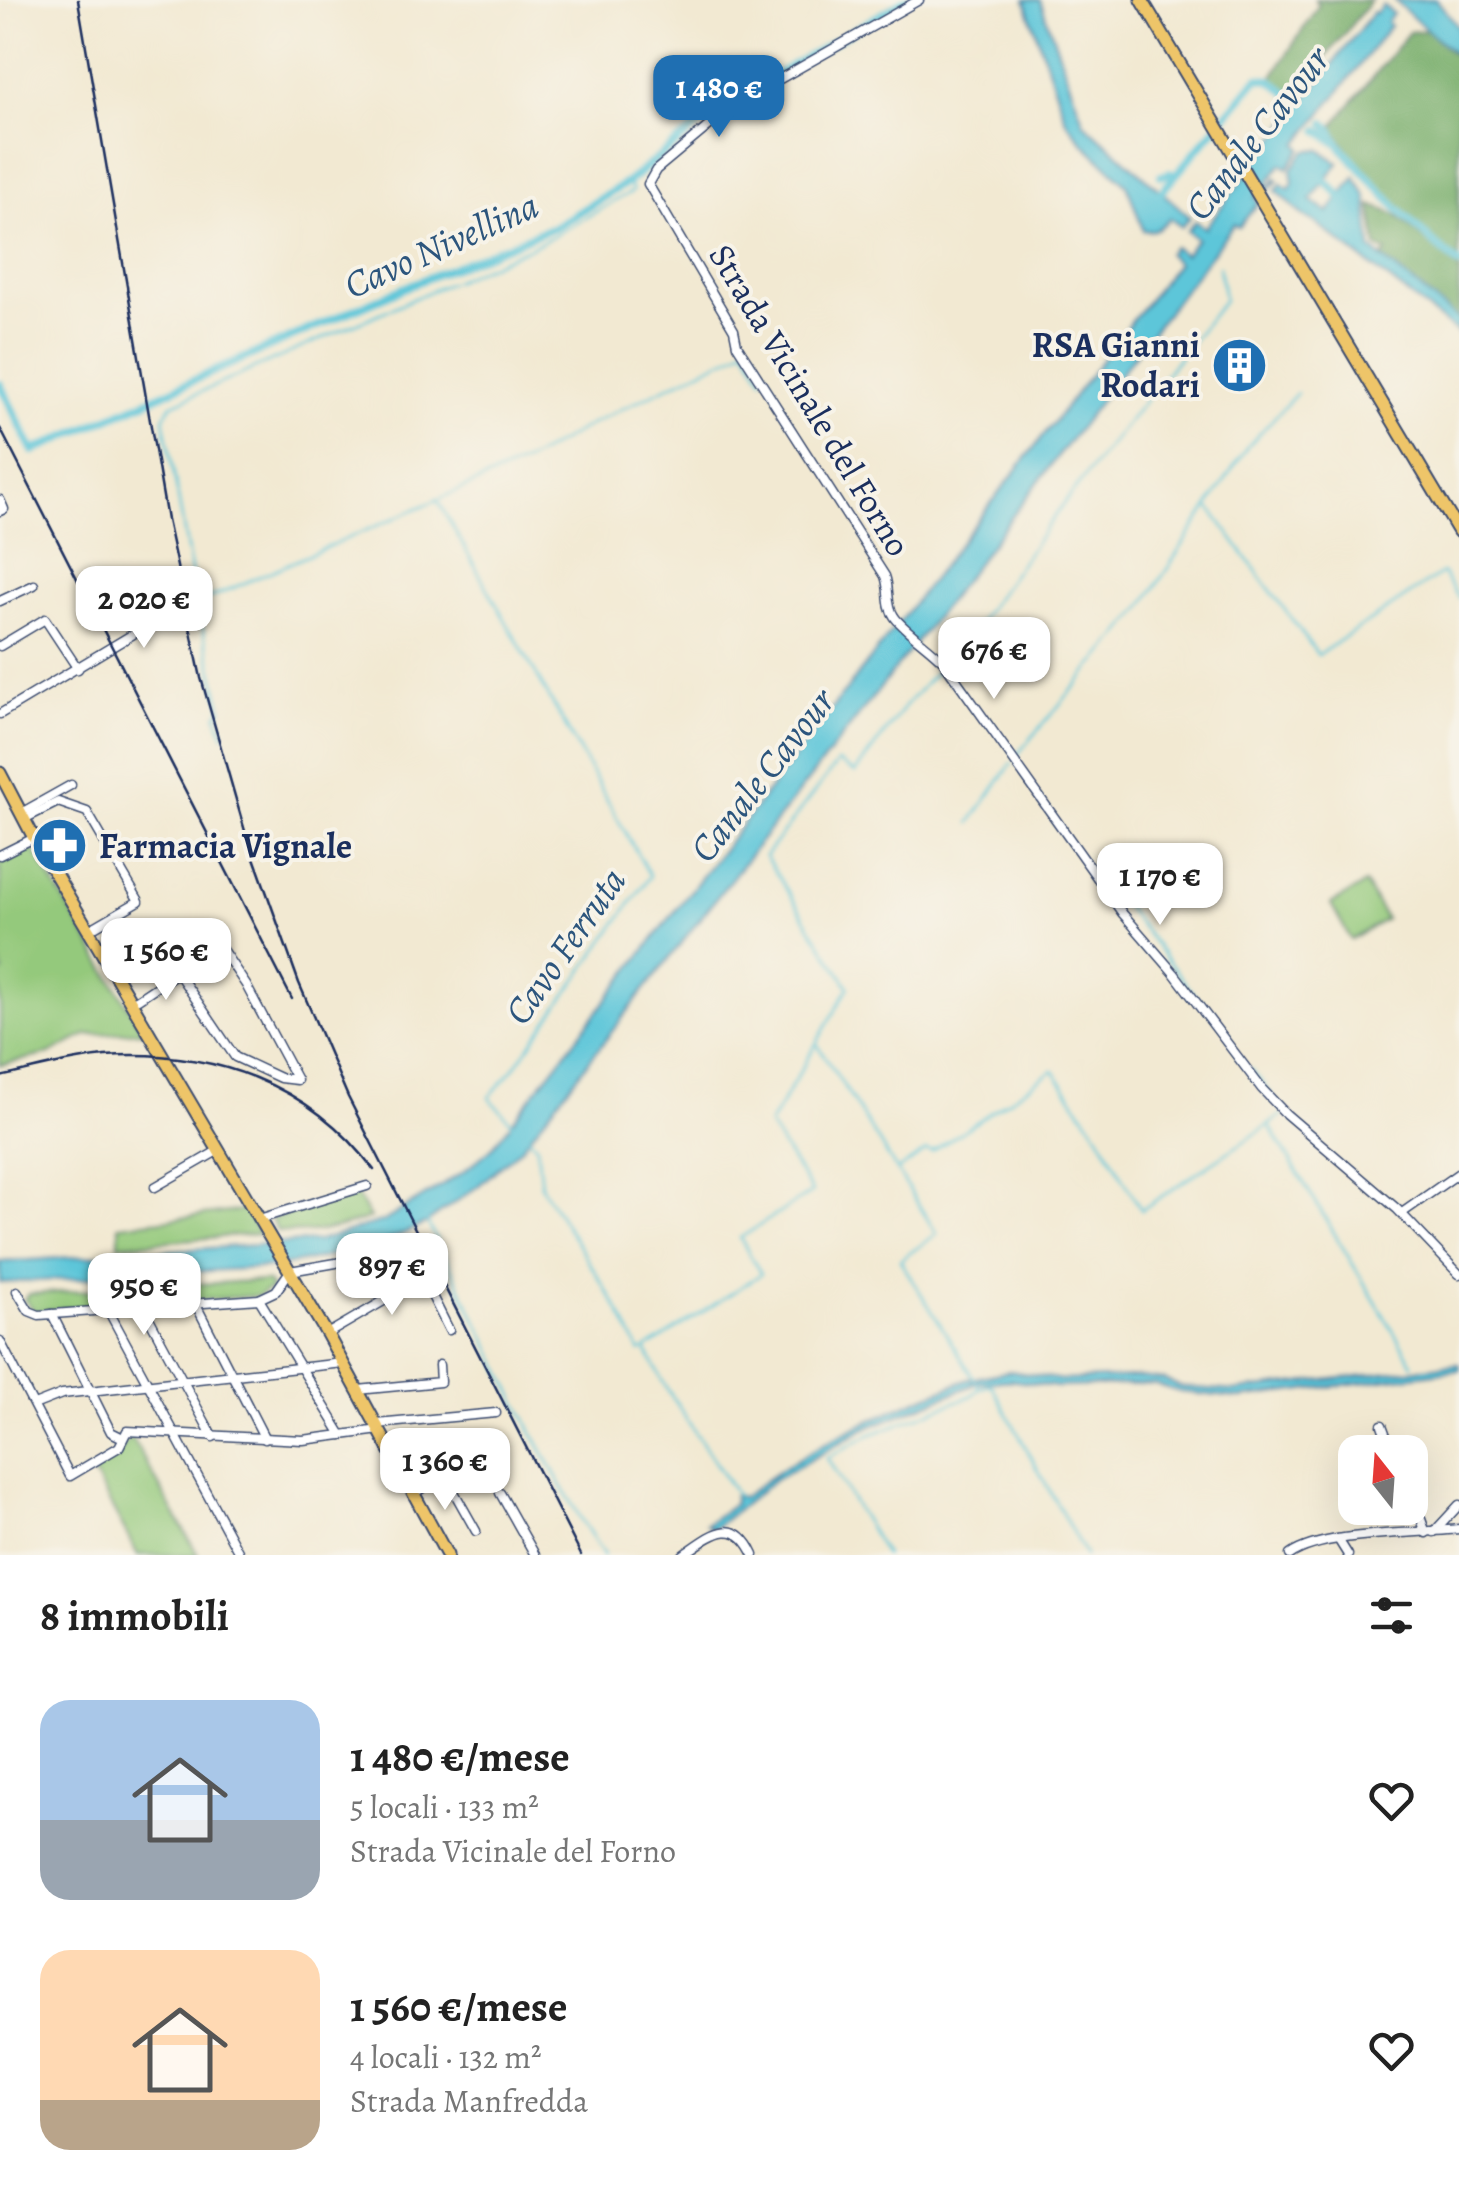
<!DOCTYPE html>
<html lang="it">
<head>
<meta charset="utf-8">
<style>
	:root { --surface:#fff; --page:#f6f6f6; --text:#222; --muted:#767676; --accent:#1f6fb2 }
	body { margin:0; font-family:Alegreya,serif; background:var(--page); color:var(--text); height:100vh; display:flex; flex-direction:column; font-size:38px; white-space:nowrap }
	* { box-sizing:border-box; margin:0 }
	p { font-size:32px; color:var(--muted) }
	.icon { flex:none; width:55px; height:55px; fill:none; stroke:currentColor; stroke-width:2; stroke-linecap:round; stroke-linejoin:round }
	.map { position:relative; height:1555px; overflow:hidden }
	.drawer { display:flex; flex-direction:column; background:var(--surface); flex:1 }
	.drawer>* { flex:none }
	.needle { width:65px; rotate:343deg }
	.controls { position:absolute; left:1338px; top:1435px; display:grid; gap:20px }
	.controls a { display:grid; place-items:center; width:90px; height:90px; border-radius:20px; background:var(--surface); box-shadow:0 10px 40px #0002; font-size:50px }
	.price { position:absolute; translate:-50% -85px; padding:0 22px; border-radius:20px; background:#fff; color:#222; font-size:32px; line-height:65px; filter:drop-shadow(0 2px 5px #0008) }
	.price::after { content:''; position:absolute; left:50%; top:60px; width:30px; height:22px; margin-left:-15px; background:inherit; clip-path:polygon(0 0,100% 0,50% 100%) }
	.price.active { background:var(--accent); color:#fff }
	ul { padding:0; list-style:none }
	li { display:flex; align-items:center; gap:30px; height:250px; padding:0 40px }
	li span { display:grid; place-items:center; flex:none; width:280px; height:200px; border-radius:30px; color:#555 }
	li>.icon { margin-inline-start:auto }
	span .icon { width:120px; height:120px; fill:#fffc; stroke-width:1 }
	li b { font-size:42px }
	h2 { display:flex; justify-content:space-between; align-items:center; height:120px; padding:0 40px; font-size:42px }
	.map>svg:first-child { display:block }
	.green { fill:#94c97b; stroke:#587c6c; stroke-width:2.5 }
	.forest { fill:#77ad6b; stroke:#496e64; stroke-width:2.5 }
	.water { fill:#5dc6d9; stroke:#3c7a9c; stroke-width:2.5 }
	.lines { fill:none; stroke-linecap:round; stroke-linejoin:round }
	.stream { stroke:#5dc6d9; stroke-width:2.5 }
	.canal { stroke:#5dc6d9; stroke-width:8 }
	.street-casing { stroke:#3b4b6f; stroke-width:11 }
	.primary-casing { stroke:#3b4b6f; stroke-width:15 }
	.street { stroke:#fff; stroke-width:8 }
	.primary { stroke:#eec569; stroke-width:11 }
	.rail { stroke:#1b2f5e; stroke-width:2.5 }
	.labels { text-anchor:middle; stroke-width:8; stroke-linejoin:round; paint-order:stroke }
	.poi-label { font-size:35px; font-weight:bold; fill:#1b2f5e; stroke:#f7f3e8; text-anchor:end }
	.street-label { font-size:35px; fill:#1b2f5e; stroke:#f7f3e8 }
	.water-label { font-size:38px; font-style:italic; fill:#2c557d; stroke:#f7f3e8 }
</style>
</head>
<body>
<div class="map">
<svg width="1459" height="1555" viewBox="0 0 1459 1555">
	<rect width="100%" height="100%" fill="#f7f3e8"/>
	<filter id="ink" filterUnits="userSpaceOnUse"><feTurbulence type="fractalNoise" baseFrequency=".01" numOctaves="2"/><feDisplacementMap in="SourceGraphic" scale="20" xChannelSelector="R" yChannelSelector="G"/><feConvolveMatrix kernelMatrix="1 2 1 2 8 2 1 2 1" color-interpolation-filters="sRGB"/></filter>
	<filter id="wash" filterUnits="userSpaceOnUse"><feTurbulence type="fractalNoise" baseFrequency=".0048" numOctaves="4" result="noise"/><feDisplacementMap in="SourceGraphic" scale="40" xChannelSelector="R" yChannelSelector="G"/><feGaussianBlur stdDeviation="2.25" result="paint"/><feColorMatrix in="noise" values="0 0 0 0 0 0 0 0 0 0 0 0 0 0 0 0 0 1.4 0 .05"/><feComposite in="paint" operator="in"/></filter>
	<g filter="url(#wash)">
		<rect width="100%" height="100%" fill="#f2e9d2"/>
		<g class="green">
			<path d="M 32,847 L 143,1031 L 86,1035 L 49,1054 L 0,1065 L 0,974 L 4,972 L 0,964 L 0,863 Z"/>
			<path d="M 1365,884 L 1386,919 L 1351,940 L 1331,904 Z"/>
			<path d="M 356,1194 L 370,1218 C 338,1229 310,1236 277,1231 L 271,1219 Z"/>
			<path d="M 246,1210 L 259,1234 L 119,1245 L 119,1225 Z"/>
			<path d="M 251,1281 L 268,1282 L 272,1288 L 258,1296 L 69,1308 L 34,1311 L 24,1299 L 29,1294 Z"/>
			<path d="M 131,1436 L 198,1555 L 138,1555 L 92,1471 L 117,1455 Z"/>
		</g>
		<g class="forest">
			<path d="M 1315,0 L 1371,0 L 1295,96 L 1271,79 L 1318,6 Z"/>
			<path d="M 1428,30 L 1459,59 L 1459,261 C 1423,234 1351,165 1333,126 L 1409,32 Z"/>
			<path d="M 1371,205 L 1395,214 L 1459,268 L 1459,320 L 1382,258 L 1387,252 L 1377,248 Z"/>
		</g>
		<g class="water">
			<path d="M 1025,0 L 1040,0 L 1084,123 L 1190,217 L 1181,227 L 1170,218 C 1161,227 1155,233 1143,230 L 1127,185 L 1084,144 L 1066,121 Z"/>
			<path d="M 1395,0 L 1437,0 L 1459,28 L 1459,57 C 1437,37 1415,22 1395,0 Z"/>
			<path d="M 1383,5 L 1393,14 L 1387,22 L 1390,26 L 1298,144 L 1302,148 L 1288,168 L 1281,164 L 1267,184 L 1270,187 L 1276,179 L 1278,181 L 1265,193 L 1262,189 L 1255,197 L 1258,203 L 1239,227 L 1234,224 L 938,614 L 521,1148 L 478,1186 L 425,1224 L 371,1248 L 275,1267 L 0,1283 L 0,1262 L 318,1241 L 384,1221 L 462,1173 L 491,1149 L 1177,263 L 1168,254 L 1174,247 L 1184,255 L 1197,239 L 1187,231 L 1195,221 L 1205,228 L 1373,12 L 1376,13 Z"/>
			<path d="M 1319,149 L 1339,163 L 1311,200 L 1328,213 L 1355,177 L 1367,197 L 1371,249 L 1459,320 L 1459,334 L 1313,221 C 1296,214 1291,201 1276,191 L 1281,184 L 1289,189 L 1293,183 L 1291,170 L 1305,151 Z"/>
			<path d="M 1459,1364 L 1459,1370 L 1240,1398 L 1180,1392 L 1154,1384 L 1058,1387 L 1010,1380 L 978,1383 L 975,1378 L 1010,1371 L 1062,1380 L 1139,1377 L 1165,1380 L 1181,1387 L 1234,1391 Z"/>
			<path d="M 972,1378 L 975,1384 L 864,1429 L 773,1481 L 713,1529 L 706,1524 L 734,1504 L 734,1496 L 744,1497 C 812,1442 892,1409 972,1378 Z"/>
		</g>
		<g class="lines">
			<g class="stream">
				<path d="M 437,499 L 650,876 L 512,1071 L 489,1097 L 513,1124"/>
				<path d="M 1210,508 L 1318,655 L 1442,573 L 1459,598"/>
				<path d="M 195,593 L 164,418 L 171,405 L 540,243 L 633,191 L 628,182"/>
				<path d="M 196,601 L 222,709 L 217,715 L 224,735"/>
				<path d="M 198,603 L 527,461 L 597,421 L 737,353 L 745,347 L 763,379"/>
				<path d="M 950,662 L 1061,507 L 1224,300 L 1219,267"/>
				<path d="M 1016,756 L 1141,609 L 1247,447 L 1297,393"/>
				<path d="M 970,823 L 1012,763"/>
				<path d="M 1092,864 L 1198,999"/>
				<path d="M 817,1044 L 937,1234 L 900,1260 L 980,1388 L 971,1396 L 867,1436 L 827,1458 L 885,1555"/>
				<path d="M 1251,1069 L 1271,1094"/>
				<path d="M 1269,1125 L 1283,1114"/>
				<path d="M 527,1135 L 537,1146 L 541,1186 L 617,1307 L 640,1352 L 643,1350"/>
				<path d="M 897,1171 L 926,1151 L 932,1152 L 1053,1070 L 1099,1135 L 1141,1210 L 1269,1125 L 1413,1364"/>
				<path d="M 426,1220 C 485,1331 534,1450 604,1555"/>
				<path d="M 646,1349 L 761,1274 L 740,1238 L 812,1192 L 769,1125 L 849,987 L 765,856 L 838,762 L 855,773 L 904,707 L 941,666"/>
				<path d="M 646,1350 L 665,1386 L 737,1496"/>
				<path d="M 981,1388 L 991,1384 L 1085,1555"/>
			</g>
			<g class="canal">
				<path d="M 1325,123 C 1334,130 1335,140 1342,148 C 1380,190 1415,230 1459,264"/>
				<path d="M 1319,130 L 1335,142"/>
				<path d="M 1318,174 L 1347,202"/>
				<path d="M 1161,176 L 1170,173 L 1174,177"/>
				<path d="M 1157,197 L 1258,78 L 1271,80 L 1294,98"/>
				<path d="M 0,384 L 33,451 L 415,283 L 556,226 L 628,182 L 727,103 L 906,0"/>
			</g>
		</g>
	</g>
	<g filter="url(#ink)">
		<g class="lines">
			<defs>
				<g id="street">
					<path d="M 919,0 L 734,105 L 656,170 L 648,184 L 734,330 L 737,345 L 885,576 C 890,589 886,605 894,616 C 901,628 931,648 943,661 L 1123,914 L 1174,973 L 1262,1089 L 1286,1114 L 1397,1209 L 1459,1274"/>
					<path d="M 0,500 L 4,509 L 0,511"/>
					<path d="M 0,601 L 34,585"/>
					<path d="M 0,646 L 45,619 L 78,669"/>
					<path d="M 0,714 L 200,594"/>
					<path d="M 21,813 L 71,785"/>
					<path d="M 24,819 L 58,802 L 87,812 L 139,901 L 89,930"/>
					<path d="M 0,855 L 34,838"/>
					<path d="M 132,1002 L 138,999 L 219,945 L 246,985 L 297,1080 L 280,1078 L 235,1057 L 155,939"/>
					<path d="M 155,1187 L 219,1150"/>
					<path d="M 1402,1213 L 1459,1173"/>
					<path d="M 259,1219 L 367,1186"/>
					<path d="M 17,1291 L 29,1311 L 39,1315 L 259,1299 L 276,1291 L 290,1271 L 336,1263 L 398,1244"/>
					<path d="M 259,1299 L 342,1435"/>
					<path d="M 195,1303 L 265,1439"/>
					<path d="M 142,1305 L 213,1437"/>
					<path d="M 107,1308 L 240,1555"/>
					<path d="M 52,1314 L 111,1432 L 123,1438"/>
					<path d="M 327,1334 L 423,1278 L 449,1330"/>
					<path d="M 0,1341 L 70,1476 L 119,1447 L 127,1431 L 303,1440 L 380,1430"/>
					<path d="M 358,1390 L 440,1382 L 439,1365"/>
					<path d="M 34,1405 L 62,1394 L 343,1363"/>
					<path d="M 377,1424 L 496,1413"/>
					<path d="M 1382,1425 L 1392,1452"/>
					<path d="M 1410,1489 L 1426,1533"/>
					<path d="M 414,1493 L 445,1476 L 476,1531"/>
					<path d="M 500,1493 L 535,1555"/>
					<path d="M 1434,1532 L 1459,1505"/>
					<path d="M 1338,1539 L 1348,1555"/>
					<path d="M 683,1555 C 711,1536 734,1513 754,1555"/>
					<path d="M 1290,1555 C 1323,1531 1417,1534 1459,1529"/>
				</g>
				<g id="primary">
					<path d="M 1142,0 L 1459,532"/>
					<path d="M 0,773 L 34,838 L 327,1334 L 447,1555"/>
				</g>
			</defs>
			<use href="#street" class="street-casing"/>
			<use href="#primary" class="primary-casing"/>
			<use href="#street" class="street"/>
			<use href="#primary" class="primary"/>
			<g class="rail">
				<path d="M 78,0 L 167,520 L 201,678 L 247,838 L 299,983 L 348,1097 L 581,1555"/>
				<path d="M 0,428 L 292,999"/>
				<path d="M 0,1077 C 34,1070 70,1059 105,1056 C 210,1049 310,1083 374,1170"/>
			</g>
		</g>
	</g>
	<defs>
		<symbol id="building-disc" viewBox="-11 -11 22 22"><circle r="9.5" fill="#1f6fb2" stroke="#f7f3e8"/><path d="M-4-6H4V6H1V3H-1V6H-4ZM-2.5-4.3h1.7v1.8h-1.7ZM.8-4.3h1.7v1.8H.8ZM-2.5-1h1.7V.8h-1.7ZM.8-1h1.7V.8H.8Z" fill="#fff"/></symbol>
		<symbol id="pharmacy-disc" viewBox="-11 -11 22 22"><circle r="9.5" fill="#1f6fb2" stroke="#f7f3e8"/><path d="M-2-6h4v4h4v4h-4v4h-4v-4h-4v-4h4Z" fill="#fff"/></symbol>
	</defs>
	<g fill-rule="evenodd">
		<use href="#building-disc" x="1208" y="334" width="63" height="63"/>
		<use href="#pharmacy-disc" x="28" y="814" width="63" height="63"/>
	</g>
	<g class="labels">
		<g class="poi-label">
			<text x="1200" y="357">RSA Gianni<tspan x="1200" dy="40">Rodari</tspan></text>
			<text x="99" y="858" text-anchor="start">Farmacia Vignale</text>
		</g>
		<g class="street-label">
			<text transform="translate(810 400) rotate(59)" y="12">Strada Vicinale del Forno</text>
		</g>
		<g class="water-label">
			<text transform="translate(1257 133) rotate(-52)" y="13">Canale Cavour</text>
			<text transform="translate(441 245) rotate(-24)" y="13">Cavo Nivellina</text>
			<text transform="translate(762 775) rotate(-52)" y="13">Canale Cavour</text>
			<text transform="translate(565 946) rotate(-55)" y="13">Cavo Ferruta</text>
		</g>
	</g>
</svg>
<div class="controls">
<a><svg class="needle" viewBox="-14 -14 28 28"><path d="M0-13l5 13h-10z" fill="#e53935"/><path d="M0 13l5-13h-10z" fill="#767676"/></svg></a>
</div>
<b class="price active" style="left:719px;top:140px">1 480 €</b>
<b class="price" style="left:144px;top:651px">2 020 €</b>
<b class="price" style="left:994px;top:702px">676 €</b>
<b class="price" style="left:1160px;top:928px">1 170 €</b>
<b class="price" style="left:166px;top:1003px">1 560 €</b>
<b class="price" style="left:392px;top:1318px">897 €</b>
<b class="price" style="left:144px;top:1338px">950 €</b>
<b class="price" style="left:445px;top:1513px">1 360 €</b>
</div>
<section class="drawer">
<h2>8 immobili<svg class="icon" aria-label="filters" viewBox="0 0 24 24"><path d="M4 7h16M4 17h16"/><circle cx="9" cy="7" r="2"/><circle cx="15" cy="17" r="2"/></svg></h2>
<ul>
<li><span style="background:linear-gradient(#a9c7e8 60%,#9aa5b1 0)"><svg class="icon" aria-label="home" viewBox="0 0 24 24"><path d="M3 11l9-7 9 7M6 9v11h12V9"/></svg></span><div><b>1 480 €/mese</b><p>5 locali · 133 m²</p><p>Strada Vicinale del Forno</p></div><svg class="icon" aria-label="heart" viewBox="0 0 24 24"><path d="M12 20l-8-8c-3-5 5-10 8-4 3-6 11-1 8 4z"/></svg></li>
<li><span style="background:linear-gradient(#ffd9b3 75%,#b9a48a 0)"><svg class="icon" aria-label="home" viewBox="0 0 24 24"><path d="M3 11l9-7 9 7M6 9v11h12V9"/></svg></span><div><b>1 560 €/mese</b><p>4 locali · 132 m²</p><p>Strada Manfredda</p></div><svg class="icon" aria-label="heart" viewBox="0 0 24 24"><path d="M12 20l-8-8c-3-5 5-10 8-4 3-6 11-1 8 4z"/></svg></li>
</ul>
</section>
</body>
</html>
